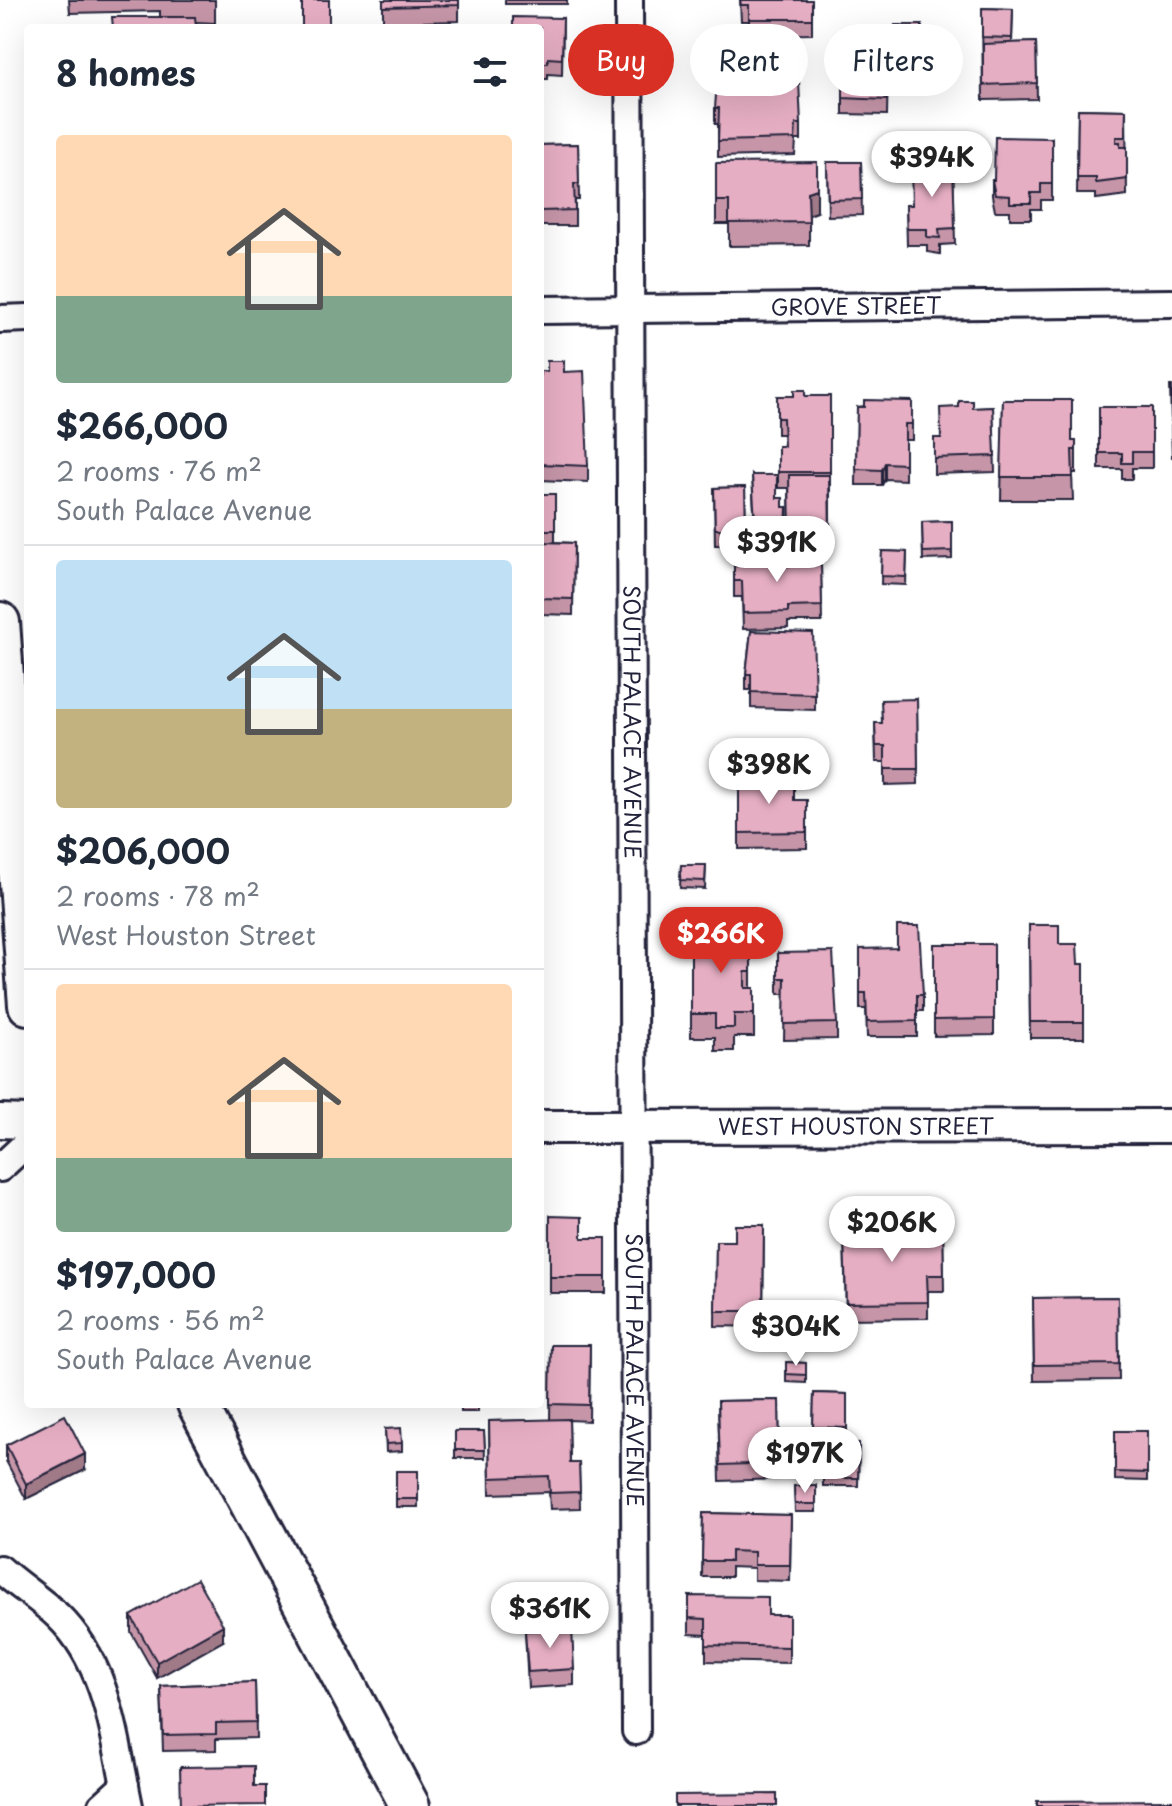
<!DOCTYPE html>
<html lang="en">
<head>
<meta charset="utf-8">
<style>
	:root { --surface:#fff; --page:#f6f6f7; --text:#1f2937; --muted:#747a83; --line:#e0e1e3; --accent:#d93025 }
	body { margin:0; font-family:"Playpen Sans",sans-serif; background:var(--page); color:var(--text); height:100vh; display:flex; flex-direction:column; font-size:30px; white-space:nowrap }
	* { box-sizing:border-box; margin:0 }
	p { font-size:26px; color:var(--muted) }
	.icon { flex:none; width:44px; height:44px; fill:none; stroke:currentColor; stroke-width:2; stroke-linecap:round; stroke-linejoin:round }
	.map { position:relative; flex:1; overflow:hidden }
	.panel { position:absolute; left:24px; top:24px; width:520px; height:1384px; display:flex; flex-direction:column; background:var(--surface); border-radius:8px; box-shadow:0 8px 32px #0002 }
	.panel>* { flex:none }
	.banner { position:absolute; left:568px; top:24px; width:484px; height:72px; display:flex; gap:16px }
	.price { position:absolute; translate:-50% -68px; padding:0 18px; border-radius:28px; background:#fff; color:#222; font-size:26px; line-height:52px; filter:drop-shadow(0 2px 4px #0008) }
	.price::after { content:''; position:absolute; left:50%; top:48px; width:24px; height:18px; margin-left:-12px; background:inherit; clip-path:polygon(0 0,100% 0,50% 100%) }
	.price.current { background:var(--accent); color:#fff }
	ul { padding:0; list-style:none }
	li { display:grid; align-content:center; gap:16px; height:424px; padding:0 32px }
	li+li { border-top:2px solid var(--line) }
	li span { display:grid; place-items:center; height:248px; border-radius:8px; color:#555 }
	li>.icon { margin-inline-start:auto }
	span .icon { width:144px; height:144px; fill:#fffc; stroke-width:1 }
	li b { font-size:34px }
	h2 { display:flex; justify-content:space-between; align-items:center; height:96px; padding:0 32px; font-size:34px }
	.tag { padding:0 28px; border-radius:36px; background:var(--surface); box-shadow:0 8px 32px #0002; font-size:28px; line-height:72px }
	.tag.current { background:var(--accent); color:#fff }
	.map>svg:first-child { display:block }
	.lines { fill:none; stroke-linecap:round; stroke-linejoin:round }
	.minor-casing { stroke:#22223b; stroke-width:32 }
	.tertiary-casing { stroke:#22223b; stroke-width:38 }
	.secondary-casing { stroke:#22223b; stroke-width:44 }
	.minor { stroke:#fff; stroke-width:26 }
	.tertiary { stroke:#fff; stroke-width:32 }
	.secondary { stroke:#fff; stroke-width:38 }
	.wall { fill:#c696a8; stroke:#22223b; stroke-width:2 }
	.shaded-wall { fill:#a17a88; stroke:#22223b; stroke-width:2 }
	.building { fill:#e6aec3; stroke:#22223b; stroke-width:2 }
	.labels { text-anchor:middle; stroke-width:7; stroke-linejoin:round; paint-order:stroke }
	.street-label { font-size:22px; fill:#22223b; stroke:#fff }
</style>
</head>
<body>
<div class="map">
<svg width="1172" height="1806" viewBox="0 0 1172 1806">
	<rect width="100%" height="100%" fill="#fff"/>
	<filter id="ink" filterUnits="userSpaceOnUse"><feTurbulence type="fractalNoise" baseFrequency=".0125" numOctaves="2"/><feDisplacementMap in="SourceGraphic" scale="16" xChannelSelector="R" yChannelSelector="G"/><feConvolveMatrix kernelMatrix="1 2 1 2 8 2 1 2 1" color-interpolation-filters="sRGB"/></filter>
	<g filter="url(#ink)">
		<g class="lines">
			<defs>
				<g id="minor">
					<path id="s1" d="M 629,0 L 636,1731"/>
					<path id="s2" d="M 540,310 L 1172,303"/>
					<path d="M 0,319 L 28,318"/>
					<path d="M 0,1168 L 28,1142"/>
					<path d="M 0,1569 C 19,1586 40,1599 58,1616 C 109,1665 115,1741 129,1806"/>
					<path d="M 102,1806 L 125,1785"/>
				</g>
				<g id="tertiary">
					<path d="M 0,1121 L 28,1122"/>
					<path id="s3" d="M 540,1127 L 1172,1126"/>
				</g>
				<g id="secondary">
					<path d="M 0,622 L 28,1005"/>
					<path d="M 197,1404 L 410,1806"/>
				</g>
			</defs>
			<use href="#minor" class="minor-casing"/>
			<use href="#tertiary" class="tertiary-casing"/>
			<use href="#secondary" class="secondary-casing"/>
			<use href="#minor" class="minor"/>
			<use href="#tertiary" class="tertiary"/>
			<use href="#secondary" class="secondary"/>
		</g>
		<g class="wall">
			<path d="M 69,0 L 215,0 L 215,23 L 196,22 L 112,28 L 160,17 L 160,11 L 70,13 Z"/>
			<path d="M 383,0 L 459,0 L 459,21 L 383,23 Z"/>
			<rect x="505" y="0" width="62" height="4"/>
			<path d="M 740,0 L 812,0 L 812,34 L 749,35 L 749,21 L 741,21 Z"/>
			<path d="M 982,8 L 1013,9 L 1012,43 L 1036,42 L 1037,99 L 983,100 Z"/>
			<path d="M 563,18 L 562,75 L 548,74 L 548,79 L 540,79 L 540,28 Z"/>
			<path d="M 895,25 L 922,25 L 922,47 L 896,47 Z"/>
			<path d="M 843,66 L 888,67 L 887,115 L 843,114 Z"/>
			<path d="M 755,87 L 801,124 L 801,140 L 796,140 L 795,155 L 718,157 L 718,124 L 715,124 L 715,108 Z"/>
			<path d="M 1078,109 L 1126,110 L 1127,195 L 1096,199 L 1096,194 L 1077,194 Z"/>
			<path d="M 1052,138 L 1052,200 L 1041,200 L 1041,209 L 1031,209 L 1031,219 L 1010,219 L 1010,211 L 995,211 L 992,196 L 992,180 L 994,180 Z"/>
			<path d="M 578,144 L 579,200 L 575,200 L 575,226 L 540,226 L 540,145 Z"/>
			<path d="M 827,162 L 861,162 L 862,215 L 828,216 Z"/>
			<path d="M 716,163 L 817,212 L 809,215 L 809,245 L 729,246 L 729,224 L 716,224 Z"/>
			<path d="M 953,164 L 955,244 L 940,245 L 940,254 L 927,252 L 927,245 L 907,245 L 906,205 L 912,205 Z"/>
			<path d="M 540,371 L 564,372 L 588,466 L 588,482 L 540,480 Z"/>
			<path d="M 777,396 L 830,396 L 830,551 L 790,552 L 789,488 L 778,488 L 778,446 L 784,446 L 783,434 L 777,434 Z"/>
			<path d="M 1003,400 L 1072,441 L 1076,441 L 1076,473 L 1072,473 L 1073,500 L 1001,500 Z"/>
			<path d="M 912,401 L 912,440 L 905,440 L 905,480 L 885,479 L 882,485 L 856,485 L 857,407 Z"/>
			<path d="M 993,407 L 995,472 L 934,474 L 934,438 L 940,438 L 973,408 Z"/>
			<path d="M 1099,407 L 1152,407 L 1152,468 L 1132,468 L 1132,479 L 1122,479 L 1122,469 L 1099,469 Z"/>
			<path d="M 752,475 L 777,498 L 783,507 L 787,507 L 786,553 L 770,553 L 770,558 L 788,566 L 821,565 L 822,622 L 788,622 L 788,628 L 743,629 L 742,597 L 734,597 L 734,566 L 742,566 L 756,550 Z"/>
			<path d="M 745,487 L 746,545 L 715,545 L 714,488 Z"/>
			<path d="M 540,494 L 555,494 L 555,542 L 574,543 L 573,615 L 540,614 Z"/>
			<path d="M 952,521 L 952,559 L 923,560 L 922,522 Z"/>
			<path d="M 882,551 L 907,552 L 906,585 L 881,584 Z"/>
			<path d="M 751,631 L 815,694 L 815,710 L 751,708 L 751,690 L 746,690 L 746,674 Z"/>
			<path d="M 917,699 L 918,784 L 885,785 L 885,762 L 876,762 L 875,723 L 882,723 Z"/>
			<path d="M 739,772 L 770,784 L 794,800 L 807,800 L 807,848 L 739,849 Z"/>
			<path d="M 681,865 L 706,865 L 705,889 L 680,888 Z"/>
			<path d="M 1029,925 L 1059,944 L 1078,964 L 1084,964 L 1084,1038 L 1030,1038 Z"/>
			<path d="M 691,937 L 751,940 L 751,988 L 754,988 L 754,1037 L 734,1037 L 734,1051 L 715,1051 L 715,1037 L 691,1037 Z"/>
			<path d="M 934,944 L 994,944 L 994,1035 L 934,1036 Z"/>
			<path d="M 860,949 L 923,995 L 923,1011 L 917,1011 L 917,1037 L 867,1037 L 866,1009 L 860,1009 Z"/>
			<path d="M 778,953 L 837,1023 L 837,1039 L 784,1040 L 785,994 L 778,994 Z"/>
			<path d="M 550,1216 L 582,1238 L 606,1238 L 606,1293 L 550,1293 Z"/>
			<path d="M 764,1225 L 763,1327 L 715,1326 L 716,1241 L 735,1241 Z"/>
			<path d="M 943,1227 L 944,1291 L 928,1291 L 928,1318 L 846,1319 L 844,1230 Z"/>
			<path d="M 1118,1297 L 1119,1380 L 1034,1381 L 1033,1298 Z"/>
			<path d="M 790,1326 L 810,1326 L 810,1348 L 790,1347 Z"/>
			<path d="M 551,1345 L 590,1345 L 589,1421 L 569,1420 L 570,1463 L 579,1463 L 580,1508 L 550,1509 L 549,1492 L 490,1494 L 489,1421 L 550,1420 Z"/>
			<path d="M 786,1362 L 806,1363 L 806,1383 L 786,1382 Z"/>
			<path d="M 814,1393 L 847,1394 L 847,1436 L 813,1435 Z"/>
			<path d="M 779,1400 L 780,1479 L 720,1481 L 718,1401 Z"/>
			<rect x="461" y="1404" width="17" height="8"/>
			<path d="M 385,1429 L 402,1443 L 402,1451 L 386,1452 Z"/>
			<path d="M 455,1431 L 484,1431 L 485,1458 L 455,1458 Z"/>
			<path d="M 1115,1431 L 1147,1431 L 1147,1481 L 1115,1480 Z"/>
			<path d="M 823,1443 L 859,1443 L 858,1486 L 823,1486 Z"/>
			<path d="M 6,1445 L 85,1470 L 26,1499 L 6,1461 Z"/>
			<rect x="396" y="1471" width="22" height="36"/>
			<path d="M 816,1485 L 816,1512 L 795,1512 L 794,1486 Z"/>
			<path d="M 703,1513 L 791,1515 L 790,1581 L 754,1580 L 754,1568 L 731,1567 L 731,1577 L 702,1577 Z"/>
			<path d="M 689,1596 L 768,1615 L 789,1615 L 789,1663 L 706,1661 L 706,1635 L 689,1634 Z"/>
			<path d="M 131,1616 L 223,1641 L 157,1678 L 131,1632 Z"/>
			<path d="M 525,1631 L 574,1669 L 574,1685 L 528,1688 Z"/>
			<path d="M 255,1682 L 256,1738 L 216,1739 L 216,1750 L 163,1751 L 161,1686 Z"/>
		</g>
		<g class="shaded-wall">
			<path d="M 817,189 L 817,212 L 808,215 L 808,192 Z"/>
			<path d="M 885,463 L 885,479 L 882,485 L 882,470 Z"/>
			<path d="M 85,1454 L 85,1470 L 26,1499 L 26,1484 Z"/>
			<path d="M 223,1625 L 223,1641 L 157,1678 L 157,1662 Z"/>
		</g>
		<g class="building">
			<rect x="302" y="0" width="27" height="28"/>
			<path d="M 383,0 L 459,0 L 459,5 L 383,7 Z"/>
			<path d="M 740,0 L 812,0 L 812,19 L 749,19 L 749,5 L 741,5 Z"/>
			<path d="M 982,8 L 1013,9 L 1012,38 L 982,37 Z"/>
			<path d="M 112,17 L 195,17 L 196,26 L 221,25 L 221,28 L 113,28 Z"/>
			<path d="M 513,17 L 563,18 L 562,59 L 548,58 L 548,63 L 540,63 L 540,28 L 513,28 Z"/>
			<path d="M 895,25 L 922,25 L 922,39 L 896,39 Z"/>
			<path d="M 1036,42 L 1037,83 L 983,85 L 983,44 Z"/>
			<path d="M 843,66 L 888,67 L 887,100 L 843,98 Z"/>
			<path d="M 765,81 L 799,81 L 801,124 L 796,124 L 795,139 L 718,141 L 719,108 L 715,108 L 717,82 L 755,83 L 755,87 L 764,87 Z"/>
			<path d="M 1078,109 L 1126,110 L 1125,137 L 1116,137 L 1116,142 L 1120,142 L 1120,147 L 1127,147 L 1127,179 L 1096,183 L 1096,178 L 1077,178 Z"/>
			<path d="M 995,137 L 1052,138 L 1052,184 L 1041,184 L 1041,193 L 1031,193 L 1031,203 L 1010,203 L 1010,196 L 995,195 L 992,180 L 994,180 Z"/>
			<path d="M 578,144 L 579,184 L 574,184 L 575,210 L 540,211 L 540,145 Z"/>
			<path d="M 817,162 L 817,189 L 808,192 L 809,222 L 729,223 L 729,201 L 716,201 L 716,163 Z"/>
			<path d="M 827,162 L 861,162 L 862,199 L 828,200 Z"/>
			<path d="M 953,164 L 955,228 L 939,229 L 940,238 L 927,237 L 927,229 L 907,229 L 906,205 L 912,205 L 911,166 Z"/>
			<path d="M 547,361 L 564,361 L 564,372 L 584,371 L 588,466 L 540,464 L 540,371 L 547,371 Z"/>
			<path d="M 1170,386 L 1172,386 L 1172,458 Z"/>
			<path d="M 794,390 L 805,390 L 805,396 L 830,396 L 830,472 L 778,472 L 778,446 L 784,446 L 783,418 L 777,418 L 777,396 L 794,396 Z"/>
			<path d="M 864,400 L 912,401 L 912,424 L 905,424 L 905,464 L 885,463 L 882,470 L 856,469 L 857,407 L 864,407 Z"/>
			<path d="M 1003,400 L 1072,400 L 1072,441 L 1076,441 L 1076,450 L 1072,450 L 1073,477 L 1001,477 Z"/>
			<path d="M 959,401 L 973,401 L 973,408 L 993,407 L 995,456 L 934,458 L 934,438 L 941,438 L 940,408 L 959,407 Z"/>
			<path d="M 1099,407 L 1152,407 L 1152,452 L 1132,452 L 1132,463 L 1122,463 L 1122,453 L 1099,453 Z"/>
			<path d="M 752,475 L 777,475 L 777,498 L 783,498 L 783,507 L 787,507 L 786,537 L 756,537 Z"/>
			<path d="M 789,475 L 829,475 L 830,536 L 790,536 Z"/>
			<path d="M 745,487 L 746,529 L 715,529 L 714,488 Z"/>
			<rect x="540" y="494" width="15" height="36"/>
			<path d="M 952,521 L 952,551 L 923,552 L 922,522 Z"/>
			<path d="M 540,542 L 574,543 L 573,599 L 540,598 Z"/>
			<path d="M 770,550 L 770,558 L 788,558 L 788,566 L 821,565 L 822,606 L 788,607 L 788,612 L 743,613 L 742,581 L 734,581 L 734,566 L 742,566 L 742,551 Z"/>
			<path d="M 882,551 L 907,552 L 906,577 L 881,576 Z"/>
			<path d="M 751,631 L 813,633 L 815,694 L 751,692 L 751,674 L 746,674 Z"/>
			<path d="M 917,699 L 918,769 L 885,769 L 885,746 L 876,746 L 875,723 L 882,723 L 881,700 Z"/>
			<path d="M 770,771 L 770,784 L 794,784 L 794,800 L 807,800 L 807,832 L 739,833 L 739,772 Z"/>
			<path d="M 681,865 L 706,865 L 705,881 L 680,880 Z"/>
			<path d="M 714,919 L 735,919 L 735,939 L 751,940 L 751,972 L 745,972 L 745,988 L 754,988 L 754,1014 L 734,1014 L 734,1028 L 715,1028 L 715,1014 L 691,1014 L 691,937 L 714,937 Z"/>
			<path d="M 1029,925 L 1059,925 L 1059,944 L 1077,944 L 1078,964 L 1084,964 L 1084,1022 L 1030,1022 Z"/>
			<path d="M 897,926 L 919,926 L 923,995 L 917,995 L 917,1021 L 867,1022 L 866,993 L 860,993 L 860,949 L 897,948 Z"/>
			<path d="M 934,944 L 994,944 L 994,1019 L 934,1020 Z"/>
			<path d="M 833,952 L 837,1023 L 784,1024 L 785,978 L 778,978 L 778,953 Z"/>
			<path d="M 550,1216 L 582,1217 L 582,1238 L 606,1238 L 606,1277 L 550,1277 Z"/>
			<path d="M 735,1225 L 764,1225 L 763,1311 L 715,1311 L 716,1241 L 735,1241 Z"/>
			<path d="M 943,1227 L 944,1275 L 927,1275 L 928,1302 L 846,1303 L 844,1230 Z"/>
			<path d="M 1118,1297 L 1119,1364 L 1034,1365 L 1033,1298 Z"/>
			<path d="M 790,1326 L 810,1326 L 810,1340 L 790,1339 Z"/>
			<path d="M 551,1345 L 590,1345 L 589,1405 L 550,1404 Z"/>
			<path d="M 786,1362 L 806,1363 L 806,1375 L 786,1374 Z"/>
			<path d="M 814,1393 L 847,1394 L 847,1428 L 813,1427 Z"/>
			<path d="M 779,1400 L 780,1463 L 720,1465 L 718,1401 Z"/>
			<path d="M 65,1415 L 85,1454 L 26,1484 L 6,1445 Z"/>
			<path d="M 569,1419 L 570,1463 L 579,1463 L 580,1492 L 550,1493 L 549,1476 L 490,1478 L 489,1421 Z"/>
			<path d="M 401,1428 L 402,1443 L 386,1444 L 385,1429 Z"/>
			<path d="M 455,1431 L 484,1431 L 485,1450 L 455,1450 Z"/>
			<path d="M 1115,1431 L 1147,1431 L 1147,1473 L 1115,1472 Z"/>
			<path d="M 823,1443 L 859,1443 L 858,1478 L 823,1478 Z"/>
			<rect x="396" y="1471" width="22" height="28"/>
			<path d="M 816,1485 L 816,1504 L 795,1504 L 794,1486 Z"/>
			<path d="M 703,1513 L 791,1515 L 790,1565 L 754,1565 L 754,1552 L 731,1551 L 731,1561 L 702,1561 Z"/>
			<path d="M 197,1579 L 223,1625 L 157,1662 L 131,1616 Z"/>
			<path d="M 689,1596 L 768,1597 L 768,1615 L 789,1615 L 789,1647 L 706,1645 L 706,1619 L 689,1618 Z"/>
			<path d="M 572,1628 L 574,1669 L 528,1672 L 525,1631 Z"/>
			<path d="M 255,1682 L 256,1722 L 216,1723 L 216,1734 L 163,1735 L 161,1686 Z"/>
			<path d="M 254,1766 L 254,1786 L 265,1786 L 265,1805 L 181,1806 L 180,1767 Z"/>
			<path d="M 777,1794 L 777,1806 L 675,1806 L 675,1795 Z"/>
			<path d="M 1172,1800 L 1172,1806 L 1037,1806 L 1037,1801 Z"/>
		</g>
	</g>
	<g class="labels">
		<g class="street-label">
			<text dy="8" stroke="none"><textPath href="#s2" startOffset="316">GROVE STREET</textPath></text>
			<text dy="8" stroke="none"><textPath href="#s1" startOffset="722">SOUTH PALACE AVENUE</textPath></text>
			<text dy="8" stroke="none"><textPath href="#s3" startOffset="316">WEST HOUSTON STREET</textPath></text>
			<text dy="8" stroke="none"><textPath href="#s1" startOffset="1370">SOUTH PALACE AVENUE</textPath></text>
		</g>
	</g>
</svg>
<b class="price" style="left:932px;top:199px">$394K</b>
<b class="price" style="left:777px;top:584px">$391K</b>
<b class="price" style="left:769px;top:806px">$398K</b>
<b class="price current" style="left:721px;top:975px">$266K</b>
<b class="price" style="left:892px;top:1264px">$206K</b>
<b class="price" style="left:796px;top:1368px">$304K</b>
<b class="price" style="left:805px;top:1495px">$197K</b>
<b class="price" style="left:550px;top:1650px">$361K</b>
<div class="banner">
<a class="tag current">Buy</a>
<a class="tag">Rent</a>
<a class="tag">Filters</a>
</div>
<section class="panel">
<h2>8 homes<svg class="icon" aria-label="filters" viewBox="0 0 24 24"><path d="M4 7h16M4 17h16"/><circle cx="9" cy="7" r="2"/><circle cx="15" cy="17" r="2"/></svg></h2>
<ul>
<li><span style="background:linear-gradient(#ffd9b3 65%,#7fa58c 0)"><svg class="icon" aria-label="home" viewBox="0 0 24 24"><path d="M3 11l9-7 9 7M6 9v11h12V9"/></svg></span><div><b>$266,000</b><p>2 rooms · 76 m²</p><p>South Palace Avenue</p></div></li>
<li><span style="background:linear-gradient(#bfe0f5 60%,#c2b280 0)"><svg class="icon" aria-label="home" viewBox="0 0 24 24"><path d="M3 11l9-7 9 7M6 9v11h12V9"/></svg></span><div><b>$206,000</b><p>2 rooms · 78 m²</p><p>West Houston Street</p></div></li>
<li><span style="background:linear-gradient(#ffd9b3 70%,#7fa58c 0)"><svg class="icon" aria-label="home" viewBox="0 0 24 24"><path d="M3 11l9-7 9 7M6 9v11h12V9"/></svg></span><div><b>$197,000</b><p>2 rooms · 56 m²</p><p>South Palace Avenue</p></div></li>
</ul>
</section>
</div>
</body>
</html>
